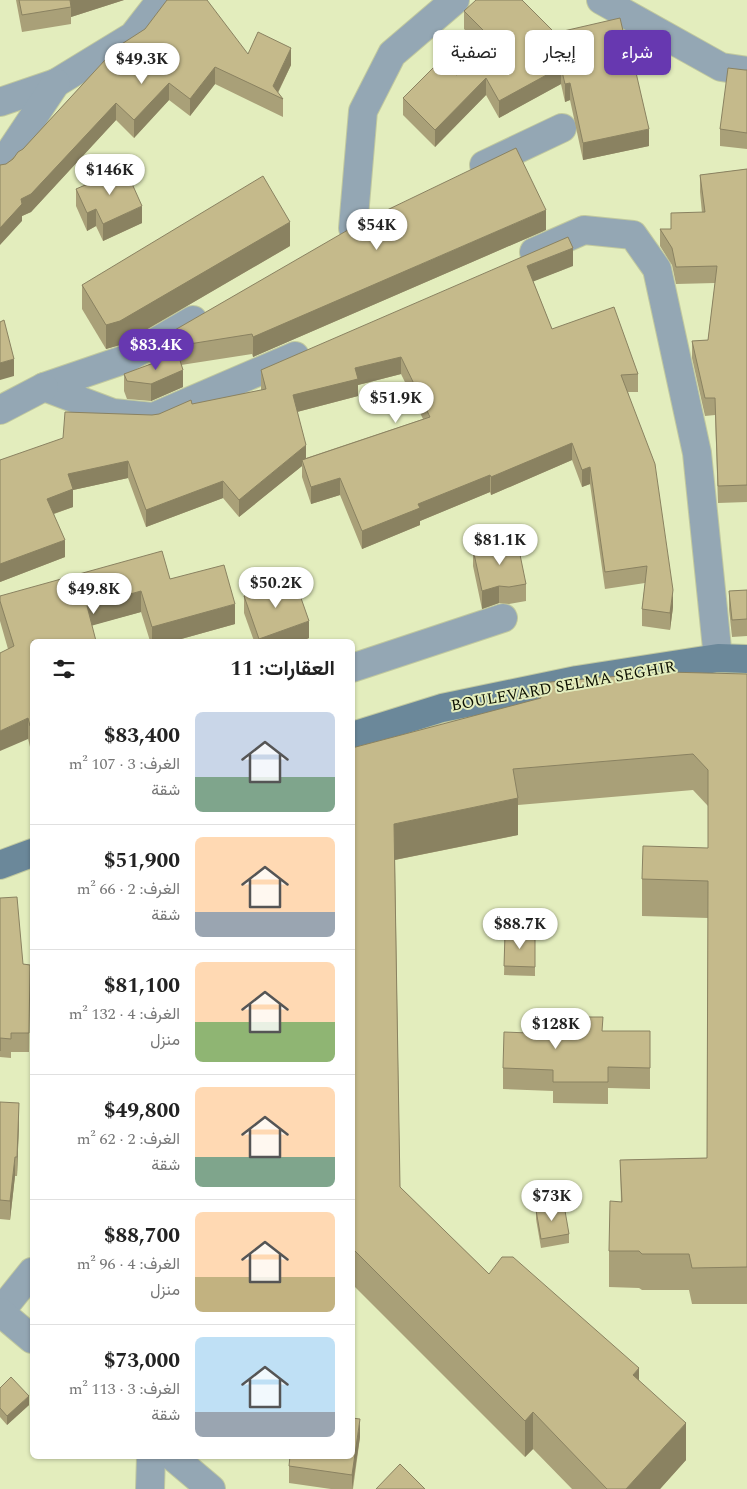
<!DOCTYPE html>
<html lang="ar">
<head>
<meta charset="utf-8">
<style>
	:root { --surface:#fff; --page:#f2f2f2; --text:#222; --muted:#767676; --line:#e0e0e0; --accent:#6738b0 }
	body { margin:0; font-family:Spectral,Vazirmatn,serif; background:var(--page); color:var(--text); direction:rtl; height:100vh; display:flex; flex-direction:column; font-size:19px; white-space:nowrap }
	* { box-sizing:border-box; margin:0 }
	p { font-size:16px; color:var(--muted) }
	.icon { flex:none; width:28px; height:28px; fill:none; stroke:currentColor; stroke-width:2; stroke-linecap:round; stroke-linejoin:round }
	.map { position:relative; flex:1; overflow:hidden; direction:ltr }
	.panel { position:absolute; left:30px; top:639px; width:325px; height:820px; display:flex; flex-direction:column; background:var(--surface); border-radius:8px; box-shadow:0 1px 4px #0004; direction:rtl }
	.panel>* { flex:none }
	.top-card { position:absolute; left:370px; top:30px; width:301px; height:45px; direction:rtl; display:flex; gap:10px }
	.price { position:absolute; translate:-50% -42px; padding:0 11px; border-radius:18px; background:#fff; color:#222; font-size:16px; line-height:32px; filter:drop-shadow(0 1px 2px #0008) }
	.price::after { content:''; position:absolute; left:50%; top:30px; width:15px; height:11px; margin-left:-8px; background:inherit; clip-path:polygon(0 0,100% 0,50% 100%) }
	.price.selected { background:var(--accent); color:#fff }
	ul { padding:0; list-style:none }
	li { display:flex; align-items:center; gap:15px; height:125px; padding:0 20px }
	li+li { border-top:1px solid var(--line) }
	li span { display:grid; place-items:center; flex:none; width:140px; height:100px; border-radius:8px; color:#555 }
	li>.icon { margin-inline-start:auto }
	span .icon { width:60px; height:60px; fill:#fffc; stroke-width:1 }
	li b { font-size:21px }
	h2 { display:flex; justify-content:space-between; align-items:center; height:60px; padding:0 20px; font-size:21px }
	.pill { padding:0 18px; border-radius:8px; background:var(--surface); box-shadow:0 1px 4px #0004; font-size:18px; line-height:45px }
	.pill.selected { background:var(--accent); color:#fff }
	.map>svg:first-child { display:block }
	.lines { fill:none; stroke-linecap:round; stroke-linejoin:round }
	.minor-casing { stroke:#c1c99f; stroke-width:30 }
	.secondary-casing { stroke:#c1c99f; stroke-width:30 }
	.minor { stroke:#94a7b4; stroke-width:28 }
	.secondary { stroke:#6b889a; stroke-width:28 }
	.wall { fill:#a9a078; fill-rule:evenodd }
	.shaded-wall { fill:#8a8261 }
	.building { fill:#c5ba8b; stroke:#8a8261 }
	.labels { text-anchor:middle; stroke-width:4; stroke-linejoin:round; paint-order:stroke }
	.street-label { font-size:16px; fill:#0c0f01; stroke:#e3edbd }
</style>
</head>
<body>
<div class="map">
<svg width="747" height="1489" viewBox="0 0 747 1489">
	<rect width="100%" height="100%" fill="#e3edbd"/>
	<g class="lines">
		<defs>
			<g id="minor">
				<path d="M 601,0 L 721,67 L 747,71"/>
				<path d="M 0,102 L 56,83 L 133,36 L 161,0"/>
				<path d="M 484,165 L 562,128"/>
				<path d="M 0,167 L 56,83"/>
				<path d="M 353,228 L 363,111 L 392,54 L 455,0"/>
				<path d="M 534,252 L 584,230 L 633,235 L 657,269 L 697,453 L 718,658"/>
				<path d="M 193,320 L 126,359 L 44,387 L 113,413 L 153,417 L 295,356"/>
				<path d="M 0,410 L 44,387"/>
				<path d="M 352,668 L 503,618"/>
				<path d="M 0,1312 L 32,1272"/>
				<path d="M 0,1312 L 32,1339"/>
				<path d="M 172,1456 L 211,1489"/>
				<path d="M 150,1489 L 151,1456"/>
			</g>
			<g id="secondary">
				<path d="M 352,736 L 442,708 L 577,680 L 718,658 L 747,659"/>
				<path d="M 0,865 L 32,853"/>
			</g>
		</defs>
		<use href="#minor" class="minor-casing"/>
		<use href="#secondary" class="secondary-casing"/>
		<use href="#minor" class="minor"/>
		<use href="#secondary" class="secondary"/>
	</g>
	<g class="wall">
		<path d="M 16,0 L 124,0 L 71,17 L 71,24 L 22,32 Z"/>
		<path d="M 522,0 L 649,146 L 583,160 L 570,100 L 565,102 L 561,84 L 499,118 L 486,95 L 435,147 L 403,115 L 403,98 L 456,75 L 492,56 L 464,29 L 464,11 Z"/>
		<path d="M 117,47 L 248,54 L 291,65 L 278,93 L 283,99 L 283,117 L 215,84 L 190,116 L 169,100 L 134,138 L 116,120 L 31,212 L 22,216 L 22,221 L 6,164 L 23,149 Z"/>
		<path d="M 745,70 L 747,70 L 747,149 L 720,146 L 720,129 Z"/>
		<path d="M 747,169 L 747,502 L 718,503 L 715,415 L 705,416 L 692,358 L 692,341 L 708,340 L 715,283 L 676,284 L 672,265 L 660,246 L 660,229 L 671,229 L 702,213 L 700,192 L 700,175 Z"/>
		<path d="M 76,189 L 142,223 L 103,241 L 96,226 L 87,231 L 76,206 Z"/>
		<path d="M 546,230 L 253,357 L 252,354 L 181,365 L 183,387 L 151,401 L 127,399 L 124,391 L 124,374 L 161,360 L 161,338 Z"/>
		<path d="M 290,246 L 120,345 L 106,349 L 82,309 L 82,285 Z"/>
		<path d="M 573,266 L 533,281 L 552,329 L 638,374 L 638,392 L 628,392 L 673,607 L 670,630 L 642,626 L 642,609 L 645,583 L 605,589 L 590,484 L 582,487 L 572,460 L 491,495 L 490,492 L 420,521 L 420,525 L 362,549 L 340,495 L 311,504 L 302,477 L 302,466 L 239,517 L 223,498 L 146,527 L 128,478 L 73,490 L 73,507 L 54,514 L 65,557 L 0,582 L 0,460 L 152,415 L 159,414 L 192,404 L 261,390 L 261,370 ZM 401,374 L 423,419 L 306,458 L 297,412 L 358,396 L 358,385 Z"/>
		<path d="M 473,549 L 526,584 L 526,601 L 509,604 L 499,603 L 482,609 L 473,566 Z"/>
		<path d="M 170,579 L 235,624 L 174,641 L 150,641 L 141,612 L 92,625 L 30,747 L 8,649 L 0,621 L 0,596 Z"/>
		<path d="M 747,590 L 747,636 L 732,637 L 729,609 L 729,591 Z"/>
		<path d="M 244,596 L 309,638 L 302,641 L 254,641 L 244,613 Z"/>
		<path d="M 747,674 L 747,1304 L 692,1304 L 689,1290 L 642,1290 L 639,1288 L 609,1287 L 609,1251 L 621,1202 L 620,1160 L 707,1158 L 708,918 L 642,916 L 642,879 L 708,848 L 708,806 L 693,790 L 518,805 L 518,835 L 395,860 L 400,1187 L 489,1274 L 639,1380 L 686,1460 L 660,1489 L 572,1489 L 533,1449 L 525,1457 L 352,1284 L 352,748 L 539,699 L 539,683 Z"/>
		<path d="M 0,898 L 23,964 L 30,965 L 29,1052 L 11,1052 L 11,1058 L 0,1057 L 0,1070 Z"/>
		<path d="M 505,934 L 535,934 L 535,976 L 504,975 Z"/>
		<path d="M 603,1031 L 650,1031 L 650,1089 L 608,1088 L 608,1104 L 553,1103 L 553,1091 L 503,1089 L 503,1068 L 553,1034 Z"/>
		<path d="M 0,1102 L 19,1122 L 17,1176 L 15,1176 L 10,1220 L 0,1219 Z"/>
		<path d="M 536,1210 L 569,1234 L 569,1243 L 541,1248 L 536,1219 Z"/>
		<path d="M 0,1388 L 29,1405 L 7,1425 L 0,1417 Z"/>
		<path d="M 360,1437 L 353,1489 L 331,1489 L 289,1483 L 289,1466 Z"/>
	</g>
	<g class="shaded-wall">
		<path d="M 69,0 L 124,0 L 71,17 L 71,7 Z"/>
		<path d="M 291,48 L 291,65 L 276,96 L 273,86 Z"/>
		<path d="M 215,67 L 215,84 L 190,116 L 190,99 Z"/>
		<path d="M 561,67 L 561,84 L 499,118 L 499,101 Z"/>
		<path d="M 486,78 L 486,95 L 435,147 L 435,130 Z"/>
		<path d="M 169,83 L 169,100 L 134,138 L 134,120 Z"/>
		<path d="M 570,83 L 570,100 L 565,102 L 565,84 Z"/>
		<path d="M 116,103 L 116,120 L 31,212 L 22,216 L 22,221 L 0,245 L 0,228 L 21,199 Z"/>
		<path d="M 649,129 L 649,146 L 583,160 L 583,143 Z"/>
		<path d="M 142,206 L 142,223 L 103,241 L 103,224 Z"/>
		<path d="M 96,209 L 96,226 L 87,231 L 87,213 Z"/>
		<path d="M 546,210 L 546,230 L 253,357 L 253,337 Z"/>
		<path d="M 290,222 L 290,246 L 120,345 L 106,349 L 106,325 Z"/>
		<path d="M 573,248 L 573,266 L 527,284 L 527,266 Z"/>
		<path d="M 401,357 L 401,374 L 358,385 L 358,396 L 293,413 L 293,395 L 355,368 Z"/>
		<path d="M 14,359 L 14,376 L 0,380 L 0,363 Z"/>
		<path d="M 183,370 L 183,387 L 151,401 L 151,384 Z"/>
		<path d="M 572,443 L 572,460 L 491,495 L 491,477 Z"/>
		<path d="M 306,445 L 306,462 L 302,460 L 302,466 L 239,517 L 239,500 Z"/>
		<path d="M 128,461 L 128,478 L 73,490 L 73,507 L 47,516 L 47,499 L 68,474 Z"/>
		<path d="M 590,467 L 590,484 L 582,487 L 582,470 Z"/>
		<path d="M 490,475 L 490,492 L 420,521 L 420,525 L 362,549 L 362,531 L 418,504 Z"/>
		<path d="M 340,478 L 340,495 L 311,504 L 311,487 Z"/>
		<path d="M 223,481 L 223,498 L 146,527 L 146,510 Z"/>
		<path d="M 65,540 L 65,557 L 0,582 L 0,564 Z"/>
		<path d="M 499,586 L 499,603 L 482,609 L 482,591 Z"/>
		<path d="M 673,590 L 673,607 L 670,630 L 670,613 Z"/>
		<path d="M 141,591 L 141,612 L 87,627 L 87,606 Z"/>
		<path d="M 235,604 L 235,624 L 174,641 L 152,641 L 152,627 Z"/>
		<path d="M 309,621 L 309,638 L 302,641 L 259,641 L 259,639 Z"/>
		<path d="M 28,718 L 28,739 L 0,751 L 0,731 Z"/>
		<path d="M 32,725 L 32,746 L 30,747 L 30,726 Z"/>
		<path d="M 518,798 L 518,835 L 394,860 L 394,824 Z"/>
		<path d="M 19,1103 L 19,1122 L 17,1176 L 17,1157 Z"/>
		<path d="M 15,1157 L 15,1176 L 10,1220 L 10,1201 Z"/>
		<path d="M 639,1368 L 639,1404 L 633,1375 Z"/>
		<path d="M 29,1396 L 29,1405 L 7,1425 L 7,1416 Z"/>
		<path d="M 533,1412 L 533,1449 L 525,1457 L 525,1421 Z"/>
		<path d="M 360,1419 L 360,1437 L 352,1489 L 352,1475 Z"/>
		<path d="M 686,1423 L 686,1460 L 660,1489 L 626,1489 Z"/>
	</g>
	<g class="building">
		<path d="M 19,0 L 70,0 L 71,7 L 22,15 Z"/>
		<path d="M 167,0 L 207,0 L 248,54 L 258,32 L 291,48 L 273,86 L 283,99 L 215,67 L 190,99 L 169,83 L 134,120 L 116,103 L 31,194 L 21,199 L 22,204 L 0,228 L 0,165 L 6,164 L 13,159 L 18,152 L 23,149 L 117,47 L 145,29 Z"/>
		<path d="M 476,0 L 522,0 L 555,33 L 620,18 L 631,65 L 634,64 L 649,129 L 583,143 L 570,83 L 565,84 L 561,67 L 499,101 L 486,78 L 435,130 L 403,98 L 441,60 L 456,75 L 503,50 L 464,11 Z"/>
		<path d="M 728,68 L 745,70 L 747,70 L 747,133 L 720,129 Z"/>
		<path d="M 516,148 L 546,210 L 253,337 L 252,334 L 164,348 L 161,338 L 360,223 Z"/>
		<path d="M 125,168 L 142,206 L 103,224 L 96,209 L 87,213 L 76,189 Z"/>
		<path d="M 747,169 L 747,485 L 718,486 L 715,398 L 705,398 L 692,341 L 708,340 L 717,266 L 676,267 L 672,248 L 660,229 L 671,229 L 671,213 L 705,212 L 700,175 Z"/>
		<path d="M 263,176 L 290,222 L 120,321 L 106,325 L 82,285 Z"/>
		<path d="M 568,237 L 573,248 L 527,266 L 552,329 L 614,307 L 638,374 L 621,375 L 655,464 L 673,590 L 670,613 L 642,609 L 647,566 L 605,572 L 590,467 L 582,470 L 572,443 L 491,477 L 490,475 L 418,504 L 420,508 L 362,531 L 340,478 L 311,487 L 302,460 L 430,417 L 401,357 L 355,368 L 358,379 L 293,395 L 306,445 L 239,500 L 223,481 L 146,510 L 128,461 L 68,474 L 73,489 L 47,499 L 65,540 L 0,564 L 0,460 L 63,438 L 65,412 L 152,415 L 159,414 L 191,400 L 192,404 L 266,389 L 261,370 Z"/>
		<path d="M 4,320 L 14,359 L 0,363 L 0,322 Z"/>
		<path d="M 178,354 L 183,370 L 151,384 L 127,381 L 124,374 Z"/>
		<path d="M 517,540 L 526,584 L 509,587 L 499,586 L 482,591 L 473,549 Z"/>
		<path d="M 162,551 L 170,579 L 224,565 L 235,604 L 152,627 L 141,591 L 87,606 L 96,641 L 32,641 L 32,725 L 30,726 L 28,718 L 0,731 L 0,653 L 14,646 L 0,601 L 0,596 Z"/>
		<path d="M 294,578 L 309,621 L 259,639 L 244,596 Z"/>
		<path d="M 747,590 L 747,619 L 732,620 L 729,591 Z"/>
		<path d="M 666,672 L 747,674 L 747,1267 L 692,1268 L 689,1254 L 642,1254 L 639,1251 L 609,1251 L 610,1201 L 622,1202 L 620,1160 L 707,1158 L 708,881 L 642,879 L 643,846 L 708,848 L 708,770 L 693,754 L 513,769 L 518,798 L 394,824 L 400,1187 L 489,1274 L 502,1257 L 513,1257 L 639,1368 L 633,1375 L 686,1423 L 626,1489 L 607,1489 L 533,1412 L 525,1421 L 352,1248 L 352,748 L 541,698 L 539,683 Z"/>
		<path d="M 17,897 L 23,964 L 30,965 L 29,1033 L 11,1033 L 11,1039 L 0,1038 L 0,1051 L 0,898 Z"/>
		<path d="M 505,934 L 535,934 L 535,967 L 504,966 Z"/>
		<path d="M 553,1017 L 603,1017 L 602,1031 L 650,1031 L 650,1068 L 608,1067 L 608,1082 L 553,1082 L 553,1070 L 503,1068 L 504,1032 L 553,1034 Z"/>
		<path d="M 0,1102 L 19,1103 L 17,1157 L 15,1157 L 10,1201 L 0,1200 Z"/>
		<path d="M 564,1205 L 569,1234 L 541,1239 L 536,1210 Z"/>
		<path d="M 11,1377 L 29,1396 L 7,1416 L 0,1408 L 0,1388 Z"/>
		<path d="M 352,1418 L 360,1419 L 352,1475 L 289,1466 L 290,1456 L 352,1456 Z"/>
		<path d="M 400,1464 L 425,1489 L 376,1489 Z"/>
	</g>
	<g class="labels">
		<g class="street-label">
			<text transform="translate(563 685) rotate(-10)" y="6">BOULEVARD SELMA SEGHIR</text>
		</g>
	</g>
</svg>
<b class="price" style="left:142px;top:85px">$49.3K</b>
<b class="price" style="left:110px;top:196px">$146K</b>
<b class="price" style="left:377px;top:251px">$54K</b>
<b class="price selected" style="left:156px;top:371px">$83.4K</b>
<b class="price" style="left:396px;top:424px">$51.9K</b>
<b class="price" style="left:500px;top:566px">$81.1K</b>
<b class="price" style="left:276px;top:609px">$50.2K</b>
<b class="price" style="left:94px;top:615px">$49.8K</b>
<b class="price" style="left:520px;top:950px">$88.7K</b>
<b class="price" style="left:556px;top:1050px">$128K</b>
<b class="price" style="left:552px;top:1222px">$73K</b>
<div class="top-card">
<a class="pill selected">شراء</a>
<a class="pill">إيجار</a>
<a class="pill">تصفية</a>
</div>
<section class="panel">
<h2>العقارات: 11<svg class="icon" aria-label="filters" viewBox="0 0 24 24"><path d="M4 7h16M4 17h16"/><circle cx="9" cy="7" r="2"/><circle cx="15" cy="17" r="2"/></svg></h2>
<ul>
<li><span style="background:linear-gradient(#c9d6e8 65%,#7fa58c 0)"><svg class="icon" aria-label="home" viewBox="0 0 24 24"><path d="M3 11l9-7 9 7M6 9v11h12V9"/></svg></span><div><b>$83,400</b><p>الغرف: 3 · 107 m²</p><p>شقة</p></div></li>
<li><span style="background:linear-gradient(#ffd9b3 75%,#9aa5b1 0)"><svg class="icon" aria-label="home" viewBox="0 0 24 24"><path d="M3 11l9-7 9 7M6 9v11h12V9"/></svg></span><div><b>$51,900</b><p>الغرف: 2 · 66 m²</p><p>شقة</p></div></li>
<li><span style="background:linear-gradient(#ffd9b3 60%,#8fb573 0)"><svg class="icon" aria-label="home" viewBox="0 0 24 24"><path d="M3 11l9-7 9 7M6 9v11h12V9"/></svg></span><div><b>$81,100</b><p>الغرف: 4 · 132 m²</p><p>منزل</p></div></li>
<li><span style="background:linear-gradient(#ffd9b3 70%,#7fa58c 0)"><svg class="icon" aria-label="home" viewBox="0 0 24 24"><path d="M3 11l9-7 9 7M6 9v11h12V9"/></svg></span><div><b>$49,800</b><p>الغرف: 2 · 62 m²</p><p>شقة</p></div></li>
<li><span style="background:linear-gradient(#ffd9b3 65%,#c2b280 0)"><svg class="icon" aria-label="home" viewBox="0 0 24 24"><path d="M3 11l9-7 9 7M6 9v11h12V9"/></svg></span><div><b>$88,700</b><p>الغرف: 4 · 96 m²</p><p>منزل</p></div></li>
<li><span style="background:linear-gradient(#bfe0f5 75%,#9aa5b1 0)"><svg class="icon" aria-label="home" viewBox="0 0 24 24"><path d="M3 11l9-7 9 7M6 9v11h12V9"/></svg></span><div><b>$73,000</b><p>الغرف: 3 · 113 m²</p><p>شقة</p></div></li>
</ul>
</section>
</div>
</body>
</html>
